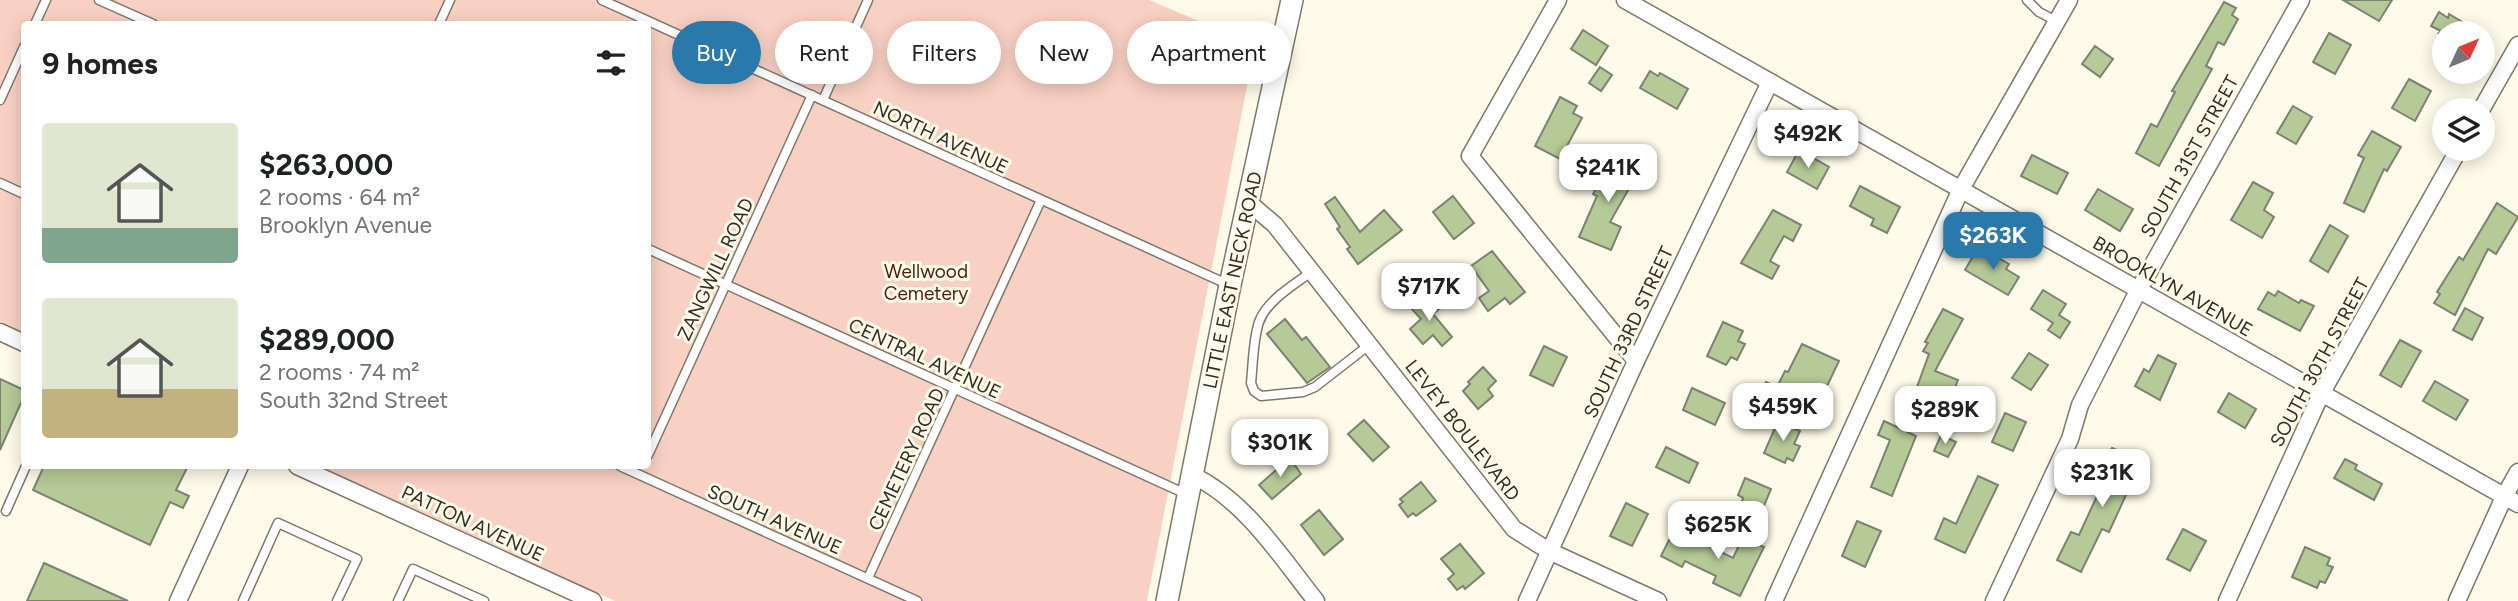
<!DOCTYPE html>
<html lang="en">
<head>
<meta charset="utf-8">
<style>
	:root { --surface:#fff; --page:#f2f2f2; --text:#202124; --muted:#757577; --accent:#2a79ab }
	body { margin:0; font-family:Figtree,sans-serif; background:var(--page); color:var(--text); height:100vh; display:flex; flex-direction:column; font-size:26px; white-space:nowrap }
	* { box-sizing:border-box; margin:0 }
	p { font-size:23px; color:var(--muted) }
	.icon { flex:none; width:38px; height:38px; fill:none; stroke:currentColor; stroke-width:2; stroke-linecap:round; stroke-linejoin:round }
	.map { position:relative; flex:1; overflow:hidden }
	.panel { position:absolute; left:21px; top:21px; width:630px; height:448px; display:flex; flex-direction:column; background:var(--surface); border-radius:7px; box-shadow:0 4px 18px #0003 }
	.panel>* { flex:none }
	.banner { position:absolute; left:672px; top:21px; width:665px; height:63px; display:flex; gap:14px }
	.needle { width:46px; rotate:46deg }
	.buttons { position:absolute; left:2432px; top:21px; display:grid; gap:14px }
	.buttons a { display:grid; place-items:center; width:63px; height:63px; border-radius:50%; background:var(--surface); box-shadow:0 4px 18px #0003; font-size:35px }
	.price { position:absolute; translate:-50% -60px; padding:0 16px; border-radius:14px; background:#fff; color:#222; font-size:23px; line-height:46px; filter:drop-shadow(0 2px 4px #0008) }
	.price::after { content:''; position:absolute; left:50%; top:42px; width:21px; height:16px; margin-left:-10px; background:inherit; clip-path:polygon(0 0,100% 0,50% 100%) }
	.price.selected { background:var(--accent); color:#fff }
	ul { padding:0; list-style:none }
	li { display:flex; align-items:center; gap:21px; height:175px; padding:0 21px }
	li span { display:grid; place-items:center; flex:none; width:196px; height:140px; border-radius:7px; color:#555 }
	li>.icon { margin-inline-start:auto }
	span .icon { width:84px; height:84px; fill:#fffc; stroke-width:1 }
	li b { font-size:30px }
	h2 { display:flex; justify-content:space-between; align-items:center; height:84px; padding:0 21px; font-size:30px }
	.chip { padding:0 24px; border-radius:32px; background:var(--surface); box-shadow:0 4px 18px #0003; font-size:24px; line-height:63px }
	.chip.selected { background:var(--accent); color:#fff }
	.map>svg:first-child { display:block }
	.green { fill:#f9d1c4 }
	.building { fill:#b5ca97; stroke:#7c8274; stroke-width:2 }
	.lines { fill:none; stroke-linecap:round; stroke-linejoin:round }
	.lane-casing { stroke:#7c796b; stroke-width:11 }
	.street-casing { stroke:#7c796b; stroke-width:19 }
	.secondary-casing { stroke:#7c796b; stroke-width:24 }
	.lane { stroke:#fff; stroke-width:8 }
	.street { stroke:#fff; stroke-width:16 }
	.secondary { stroke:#fff; stroke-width:21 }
	.labels { text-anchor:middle; stroke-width:6; stroke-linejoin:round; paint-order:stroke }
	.street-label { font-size:19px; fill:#2f2d27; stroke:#fefbea }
	.park-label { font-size:19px; fill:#501d0b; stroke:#fefbea }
</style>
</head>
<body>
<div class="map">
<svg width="2518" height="601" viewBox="0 0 2518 601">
	<rect width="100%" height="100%" fill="#fefbea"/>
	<path class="green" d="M 0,0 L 1149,0 L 1255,45 L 1147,601 L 615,601 L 315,466 L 648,466 L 648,24 L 24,24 L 24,333 L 0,321 Z"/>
	<g class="building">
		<path d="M 2343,0 L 2392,0 L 2379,21 Z"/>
		<path d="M 2224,2 L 2236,8 L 2232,15 L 2238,19 L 2224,45 L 2218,42 L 2206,66 L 2212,69 L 2159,166 L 2136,153 L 2151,124 L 2157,127 L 2175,92 L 2172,91 Z"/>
		<path d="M 2439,12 L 2448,18 L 2449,14 L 2481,33 L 2439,33 L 2441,31 L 2431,26 Z"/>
		<path d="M 1583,30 L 1608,46 L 1596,65 L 1571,49 Z"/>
		<path d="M 2329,33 L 2351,45 L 2335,74 L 2313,62 Z"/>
		<path d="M 2095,46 L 2113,59 L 2100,77 L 2082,64 Z"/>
		<path d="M 1600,67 L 1612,75 L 1601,91 L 1589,83 Z"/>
		<path d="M 1650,71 L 1658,76 L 1660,73 L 1688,89 L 1677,109 L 1640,88 Z"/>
		<path d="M 2409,79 L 2431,91 L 2415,121 L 2392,108 Z"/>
		<path d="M 1560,97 L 1577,106 L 1573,113 L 1582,118 L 1560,159 L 1535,146 Z"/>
		<path d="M 2293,106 L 2312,117 L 2296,144 L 2277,133 Z"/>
		<path d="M 2372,131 L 2401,147 L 2387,171 L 2384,169 L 2364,212 L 2344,203 L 2364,158 L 2358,155 Z"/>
		<path d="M 1799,150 L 1829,167 L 1817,189 L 1787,172 Z"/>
		<path d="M 2032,155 L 2068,173 L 2057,194 L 2021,176 Z"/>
		<path d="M 1614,157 L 1639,171 L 1610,222 L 1621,227 L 1611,250 L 1579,237 L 1597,196 L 1593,194 Z"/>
		<path d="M 2253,182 L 2273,193 L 2264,210 L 2274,217 L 2262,238 L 2231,220 Z"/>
		<path d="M 1860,186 L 1900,207 L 1887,233 L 1871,225 L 1874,219 L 1850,206 Z"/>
		<path d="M 2098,189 L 2133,209 L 2120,231 L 2085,210 Z"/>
		<path d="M 1453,196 L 1474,223 L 1454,239 L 1433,212 Z"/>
		<path d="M 1335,197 L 1360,232 L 1384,210 L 1402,230 L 1358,264 L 1347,249 L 1350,247 L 1337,229 L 1340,227 L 1325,204 Z"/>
		<path d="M 2497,203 L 2518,217 L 2496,254 L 2488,249 L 2455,315 L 2434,303 L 2440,294 L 2437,292 L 2459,257 L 2463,260 Z"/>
		<path d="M 1773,210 L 1801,225 L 1793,241 L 1784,236 L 1770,261 L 1779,266 L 1772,279 L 1741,263 Z"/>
		<path d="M 2330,225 L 2348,236 L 2328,272 L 2310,261 Z"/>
		<path d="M 1492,251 L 1525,292 L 1510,304 L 1505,298 L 1488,311 L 1479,298 L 1489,291 L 1471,266 Z"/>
		<path d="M 1976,251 L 1992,261 L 1995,256 L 2009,264 L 2006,269 L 2019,277 L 2008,295 L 1965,270 Z"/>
		<path d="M 2043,290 L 2066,304 L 2059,315 L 2070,322 L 2060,338 L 2048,330 L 2053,323 L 2031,309 Z"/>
		<path d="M 2278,291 L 2299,303 L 2301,300 L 2314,306 L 2300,331 L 2258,309 L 2268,292 L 2275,296 Z"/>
		<path d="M 1428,296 L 1439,309 L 1433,314 L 1452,337 L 1442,346 L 1433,335 L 1423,344 L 1410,329 L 1421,319 L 1412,309 Z"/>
		<path d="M 2465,308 L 2483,318 L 2472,340 L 2453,330 Z"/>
		<path d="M 1943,309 L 1963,319 L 1935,371 L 1958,380 L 1950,400 L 1917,387 L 1929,354 L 1923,351 L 1928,343 L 1925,342 Z"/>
		<path d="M 1285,319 L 1302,340 L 1306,337 L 1330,367 L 1307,383 L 1267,334 Z"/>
		<path d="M 1723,322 L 1743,331 L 1738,341 L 1745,344 L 1737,360 L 1731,357 L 1726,365 L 1707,356 Z"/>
		<path d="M 2400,340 L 2421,351 L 2401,387 L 2380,375 Z"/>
		<path d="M 1802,344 L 1839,361 L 1818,405 L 1804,398 L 1802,402 L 1781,391 L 1765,425 L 1748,415 L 1766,382 L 1777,387 L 1785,371 L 1788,372 Z"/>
		<path d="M 1544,346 L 1567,357 L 1553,386 L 1530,375 Z"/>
		<path d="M 2029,353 L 2048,365 L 2031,390 L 2012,378 Z"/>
		<path d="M 2158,355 L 2176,364 L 2160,400 L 2135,386 L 2144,369 L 2149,372 Z"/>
		<path d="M 1483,367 L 1496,381 L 1488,389 L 1493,396 L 1478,409 L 1463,391 L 1470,384 L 1468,382 Z"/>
		<path d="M 0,379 L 24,390 L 24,396 L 0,450 Z"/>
		<path d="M 2435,381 L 2468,400 L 2456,420 L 2423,401 Z"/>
		<path d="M 1692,388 L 1725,403 L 1715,425 L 1683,410 Z"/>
		<path d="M 2229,393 L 2256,409 L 2245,428 L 2218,412 Z"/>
		<path d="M 2005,413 L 2026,422 L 2013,451 L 1992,442 Z"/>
		<path d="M 1364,420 L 1389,447 L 1373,461 L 1348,434 Z"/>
		<path d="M 1778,421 L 1800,431 L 1794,444 L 1800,446 L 1793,461 L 1787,458 L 1785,463 L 1764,453 Z"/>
		<path d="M 1884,421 L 1916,436 L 1892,496 L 1871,487 L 1890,440 L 1878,435 Z"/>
		<path d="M 1941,435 L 1956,442 L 1948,457 L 1934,451 Z"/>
		<path d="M 1666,447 L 1698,463 L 1689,483 L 1656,467 Z"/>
		<path d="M 2112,448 L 2142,460 L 2109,532 L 2102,529 L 2081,572 L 2057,560 L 2071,532 L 2079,535 L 2109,470 L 2102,466 Z"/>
		<path d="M 1290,458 L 1301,474 L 1272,499 L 1259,485 Z"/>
		<path d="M 2345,459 L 2357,465 L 2355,469 L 2382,484 L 2374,500 L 2334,478 Z"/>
		<path d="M 44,466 L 188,466 L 176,490 L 189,496 L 183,508 L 170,502 L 150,545 L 33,490 Z"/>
		<path d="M 1978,476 L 1998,485 L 1965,553 L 1935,539 L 1944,518 L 1956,524 Z"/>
		<path d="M 1745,478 L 1771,489 L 1758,520 L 1738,511 L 1743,498 L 1738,495 Z"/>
		<path d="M 1421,482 L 1436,501 L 1416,516 L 1413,513 L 1408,517 L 1399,505 L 1403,502 L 1400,499 Z"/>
		<path d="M 1626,503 L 1648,514 L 1632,546 L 1610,536 Z"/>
		<path d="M 1319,510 L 1343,539 L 1324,555 L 1301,525 Z"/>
		<path d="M 1857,521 L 1881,531 L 1865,567 L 1842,556 Z"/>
		<path d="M 2183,529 L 2206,541 L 2190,571 L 2167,559 Z"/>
		<path d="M 1688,536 L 1733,558 L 1743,537 L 1764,547 L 1740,596 L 1713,583 L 1716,576 L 1685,561 L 1682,567 L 1661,556 L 1669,540 L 1683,546 Z"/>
		<path d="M 1460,544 L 1484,573 L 1465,589 L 1463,586 L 1457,590 L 1448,579 L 1454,574 L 1441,559 Z"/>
		<path d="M 2305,547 L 2330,558 L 2327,565 L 2333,567 L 2325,583 L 2320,581 L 2317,588 L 2292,577 Z"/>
		<path d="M 44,563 L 128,601 L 27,601 Z"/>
	</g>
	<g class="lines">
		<defs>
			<g id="lane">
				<path d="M 99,0 L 153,24"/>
				<path d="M 602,0 L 1227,284"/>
				<path d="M 2027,0 L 2039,12 L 2056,21"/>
				<path d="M 35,24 L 46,0"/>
				<path d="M 439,24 L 450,0"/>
				<path d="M 0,100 L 24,47"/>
				<path d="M 823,100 L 868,0"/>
				<path d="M 0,183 L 24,194"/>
				<path d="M 648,249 L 1186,494"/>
				<path d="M 1311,272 C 1294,285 1267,300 1259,322 C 1253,340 1253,364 1251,383 L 1254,391 L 1261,396 L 1303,392 L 1315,387 L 1369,345"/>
				<path d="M 648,455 L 812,95"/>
				<path d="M 620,466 L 917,601"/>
				<path d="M 6,511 L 26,466"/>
				<path d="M 868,578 L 1041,200"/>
				<path d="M 243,601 L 278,523 L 357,559 L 337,601"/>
				<path d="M 398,601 L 413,569 L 484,601"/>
			</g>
			<g id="street">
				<path d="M 1558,0 L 1470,156 L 1636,361"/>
				<path d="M 1625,0 L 2518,504"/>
				<path d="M 2481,110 L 2518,45"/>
				<path d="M 1248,202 L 1275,225 L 1514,529 L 1549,551 L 1658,601"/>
				<path d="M 0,332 L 24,343"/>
				<path d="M 297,466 L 593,601"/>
				<path d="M 1192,475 C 1245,500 1281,557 1316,601"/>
				<path d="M 178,601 L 240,466"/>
				<path d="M 1527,601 L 1636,361 L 1770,82"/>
				<path d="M 1774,601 L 1961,189 L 2069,0"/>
				<path d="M 1994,601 L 2070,439 L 2080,405 L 2138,291 L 2301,0"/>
				<path d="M 2227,601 L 2321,394 L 2459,149"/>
				<path d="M 2457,601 L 2504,497 L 2518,472"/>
			</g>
			<path id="secondary" d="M 1167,601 L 1230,285 L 1292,0"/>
		</defs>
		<use href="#lane" class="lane-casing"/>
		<use href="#street" class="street-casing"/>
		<use href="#secondary" class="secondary-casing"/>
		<use href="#lane" class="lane"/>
		<use href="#street" class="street"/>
		<use href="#secondary" class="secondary"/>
	</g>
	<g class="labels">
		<g class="street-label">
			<text transform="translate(941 137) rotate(25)" y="7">NORTH AVENUE</text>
			<text transform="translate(2189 156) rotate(-61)" y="7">SOUTH 31ST STREET</text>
			<text transform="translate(715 269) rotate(-65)" y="7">ZANGWILL ROAD</text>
			<text transform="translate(1232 280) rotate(-78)" y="7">LITTLE EAST NECK ROAD</text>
			<text transform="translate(2173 286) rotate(30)" y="7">BROOKLYN AVENUE</text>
			<text transform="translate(1628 332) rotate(-65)" y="7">SOUTH 33RD STREET</text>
			<text transform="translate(925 358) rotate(25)" y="7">CENTRAL AVENUE</text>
			<text transform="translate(2319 362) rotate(-62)" y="7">SOUTH 30TH STREET</text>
			<text transform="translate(1463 430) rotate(52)" y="7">LEVEY BOULEVARD</text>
			<text transform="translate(906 459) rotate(-65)" y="7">CEMETERY ROAD</text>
			<text transform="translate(775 519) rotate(24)" y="7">SOUTH AVENUE</text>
			<text transform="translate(473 523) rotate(25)" y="7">PATTON AVENUE</text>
		</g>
		<g class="park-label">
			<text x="926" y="278">Wellwood<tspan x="926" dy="22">Cemetery</tspan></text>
		</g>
	</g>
</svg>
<div class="buttons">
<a><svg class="needle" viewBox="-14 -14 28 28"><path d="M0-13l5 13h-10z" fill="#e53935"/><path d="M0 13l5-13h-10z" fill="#757577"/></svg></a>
<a><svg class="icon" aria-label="layers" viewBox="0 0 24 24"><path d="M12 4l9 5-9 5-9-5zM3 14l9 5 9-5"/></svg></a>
</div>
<b class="price" style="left:1808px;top:170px">$492K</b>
<b class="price" style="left:1608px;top:204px">$241K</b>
<b class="price selected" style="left:1993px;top:272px">$263K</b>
<b class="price" style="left:1429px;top:323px">$717K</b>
<b class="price" style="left:1783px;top:443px">$459K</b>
<b class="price" style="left:1945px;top:446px">$289K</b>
<b class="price" style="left:1280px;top:479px">$301K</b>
<b class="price" style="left:2102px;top:509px">$231K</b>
<b class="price" style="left:1718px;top:561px">$625K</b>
<div class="banner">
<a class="chip selected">Buy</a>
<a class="chip">Rent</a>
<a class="chip">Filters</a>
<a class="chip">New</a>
<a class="chip">Apartment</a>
</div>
<section class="panel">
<h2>9 homes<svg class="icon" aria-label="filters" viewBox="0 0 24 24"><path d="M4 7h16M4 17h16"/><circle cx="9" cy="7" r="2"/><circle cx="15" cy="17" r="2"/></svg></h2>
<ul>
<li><span style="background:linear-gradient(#dfe7d0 75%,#7fa58c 0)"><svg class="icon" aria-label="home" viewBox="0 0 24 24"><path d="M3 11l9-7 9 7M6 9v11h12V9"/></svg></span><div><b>$263,000</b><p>2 rooms · 64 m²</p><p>Brooklyn Avenue</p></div></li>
<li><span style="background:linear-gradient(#dfe7d0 65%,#c2b280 0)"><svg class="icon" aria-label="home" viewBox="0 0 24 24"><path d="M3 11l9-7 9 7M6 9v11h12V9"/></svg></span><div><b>$289,000</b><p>2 rooms · 74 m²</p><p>South 32nd Street</p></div></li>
</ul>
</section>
</div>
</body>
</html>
